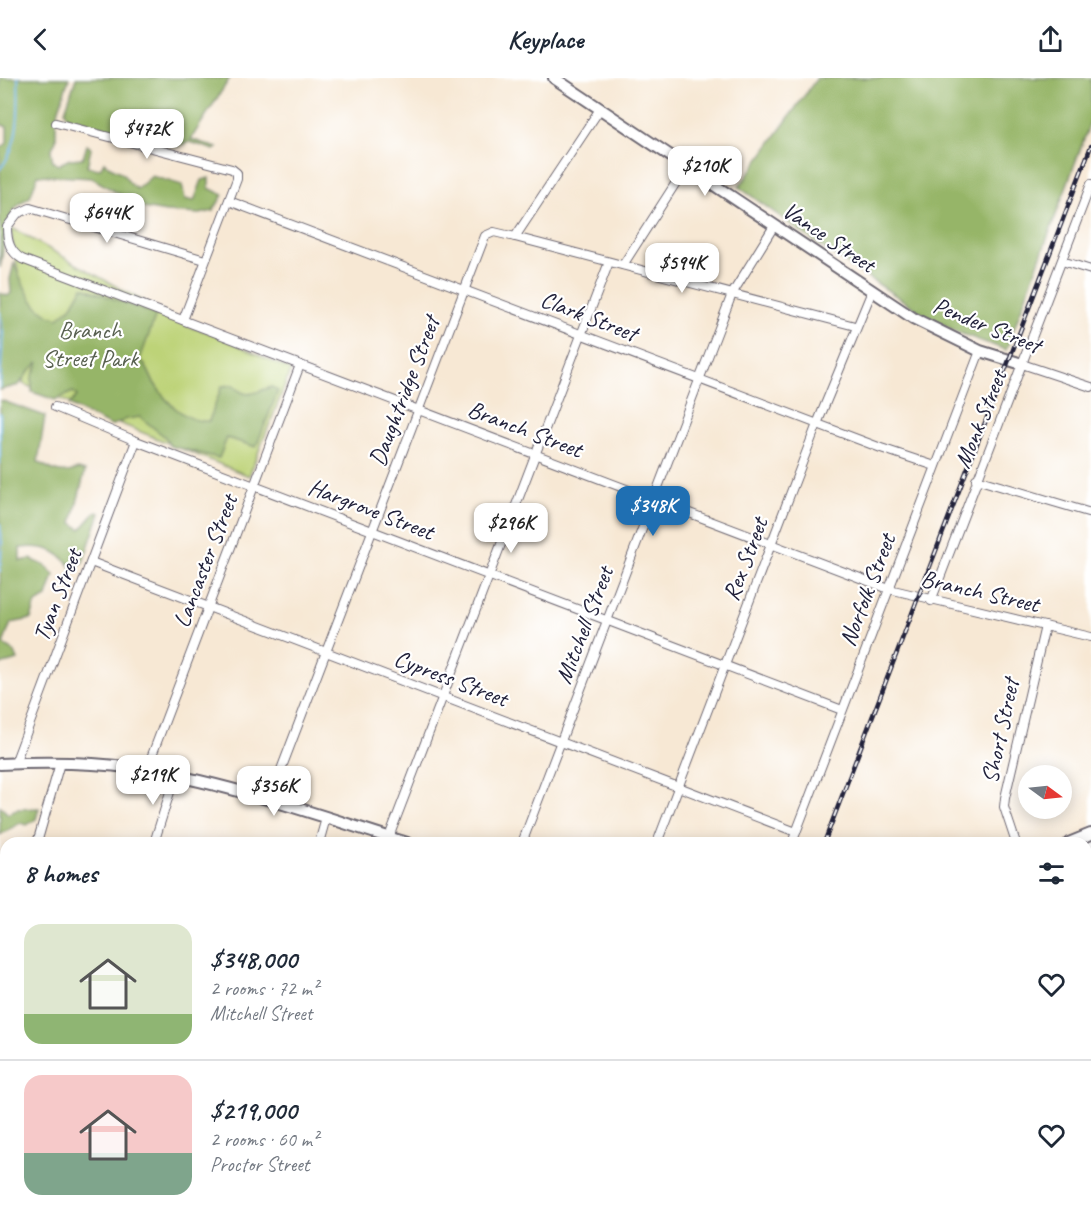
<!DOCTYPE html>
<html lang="en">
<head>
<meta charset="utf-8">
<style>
	:root { --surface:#fff; --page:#f6f6f7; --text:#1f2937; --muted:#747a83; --line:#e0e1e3; --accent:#1f6fb2 }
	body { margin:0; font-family:Caveat,sans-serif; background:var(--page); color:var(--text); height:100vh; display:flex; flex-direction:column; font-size:22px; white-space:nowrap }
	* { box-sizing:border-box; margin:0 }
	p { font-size:20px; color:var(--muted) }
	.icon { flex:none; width:33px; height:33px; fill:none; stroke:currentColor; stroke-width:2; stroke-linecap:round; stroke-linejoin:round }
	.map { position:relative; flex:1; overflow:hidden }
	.sheet { position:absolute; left:0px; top:759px; width:1092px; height:384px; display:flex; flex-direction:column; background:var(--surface); border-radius:18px 18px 0 0; box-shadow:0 3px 15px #0003 }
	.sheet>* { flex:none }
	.needle { width:39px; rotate:105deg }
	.controls { position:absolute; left:1018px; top:687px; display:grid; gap:12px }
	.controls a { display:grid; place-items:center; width:54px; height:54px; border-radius:50%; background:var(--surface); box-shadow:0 3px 15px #0003; font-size:30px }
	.price { position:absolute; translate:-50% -51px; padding:0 14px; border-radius:12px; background:#fff; color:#222; font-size:20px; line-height:39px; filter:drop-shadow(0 2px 3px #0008) }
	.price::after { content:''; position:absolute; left:50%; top:36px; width:18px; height:14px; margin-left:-9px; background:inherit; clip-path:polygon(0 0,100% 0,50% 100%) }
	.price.selected { background:var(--accent); color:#fff }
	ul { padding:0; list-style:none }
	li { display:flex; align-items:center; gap:18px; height:150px; padding:0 24px }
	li+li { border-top:2px solid var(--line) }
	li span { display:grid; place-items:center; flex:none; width:168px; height:120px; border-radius:18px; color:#555 }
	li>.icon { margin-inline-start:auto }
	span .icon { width:72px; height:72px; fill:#fffc; stroke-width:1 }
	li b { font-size:26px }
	h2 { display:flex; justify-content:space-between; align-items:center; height:72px; padding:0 24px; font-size:26px }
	header { display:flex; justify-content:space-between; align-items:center; height:78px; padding:0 24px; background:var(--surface); font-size:27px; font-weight:800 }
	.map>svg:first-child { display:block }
	.green { fill:#bdd378; stroke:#707a5a; stroke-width:1.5 }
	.forest { fill:#96b568; stroke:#5c6c52; stroke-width:1.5 }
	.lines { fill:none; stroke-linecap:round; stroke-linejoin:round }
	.stream { stroke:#6fb6e6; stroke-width:2 }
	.street-casing { stroke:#6d6771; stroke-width:10 }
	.secondary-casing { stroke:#6d6771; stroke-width:14 }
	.street { stroke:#fff; stroke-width:8 }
	.secondary { stroke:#fff; stroke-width:10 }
	.rail-casing { stroke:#22223b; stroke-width:4.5 }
	.rail { stroke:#fff; stroke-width:2; stroke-dasharray:7; stroke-linecap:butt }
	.labels { text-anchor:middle; stroke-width:4.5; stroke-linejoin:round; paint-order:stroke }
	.street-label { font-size:24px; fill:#22223b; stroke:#fff }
	.park-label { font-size:24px; fill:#586050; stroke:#fff }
</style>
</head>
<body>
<header><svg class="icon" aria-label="back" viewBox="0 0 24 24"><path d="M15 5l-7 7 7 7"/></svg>Keyplace<svg class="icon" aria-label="share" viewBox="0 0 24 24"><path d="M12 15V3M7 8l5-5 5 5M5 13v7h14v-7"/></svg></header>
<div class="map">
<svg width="1091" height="1143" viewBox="0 0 1091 1143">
	<rect width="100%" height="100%" fill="#fff"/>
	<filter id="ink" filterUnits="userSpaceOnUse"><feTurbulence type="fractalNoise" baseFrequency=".0167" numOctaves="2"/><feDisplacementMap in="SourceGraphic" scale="12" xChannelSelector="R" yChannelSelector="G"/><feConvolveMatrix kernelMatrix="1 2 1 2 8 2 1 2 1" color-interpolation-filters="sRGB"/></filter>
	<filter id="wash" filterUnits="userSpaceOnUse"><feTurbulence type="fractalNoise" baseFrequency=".008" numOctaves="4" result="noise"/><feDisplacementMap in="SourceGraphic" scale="24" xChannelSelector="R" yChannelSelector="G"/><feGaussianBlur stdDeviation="1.35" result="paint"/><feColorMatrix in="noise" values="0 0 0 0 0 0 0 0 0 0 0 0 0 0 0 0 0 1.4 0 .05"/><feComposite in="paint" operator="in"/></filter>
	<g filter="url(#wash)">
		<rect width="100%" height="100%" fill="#f7e8d4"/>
		<path class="green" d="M 10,149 L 189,249 L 212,255 L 291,292 L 249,398 L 23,306 L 25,231 Z"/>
		<g class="forest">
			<path d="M 0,0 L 69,0 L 56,40 L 56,62 L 51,73 L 53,84 L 58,87 L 70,81 L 83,80 L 87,67 L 91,70 L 87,89 L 100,91 L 104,84 C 109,91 113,89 120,94 C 127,99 129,107 137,111 L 152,98 L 182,107 L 185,121 L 194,123 L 202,102 L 209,100 L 209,110 L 223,117 L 213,133 L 200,136 L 166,134 L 143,130 L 92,100 L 38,97 L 30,119 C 0,135 7,160 0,190 L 0,71 L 7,65 L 7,49 L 0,46 Z"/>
			<path d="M 76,0 L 230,0 L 191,61 L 217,70 L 214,72 L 190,64 L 176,69 L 68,40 L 65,33 Z"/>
			<path d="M 817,0 L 1091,0 L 1091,42 L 1006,272 L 957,254 L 922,235 L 825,171 L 739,109 Z"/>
			<path d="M 14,185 C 24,208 32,234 58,240 L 72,228 L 83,209 L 156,237 L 140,281 C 151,293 148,296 155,306 C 166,324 186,345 209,343 L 222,308 L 234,307 C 246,323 256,313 272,309 L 278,313 L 256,369 L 227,360 L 219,380 L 170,368 L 165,359 L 140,339 L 127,341 L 111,348 L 69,327 L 77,318 L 73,314 L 55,322 L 32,314 L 32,299 L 39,284 L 29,293 L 19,307 L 0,312 L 0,215 L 8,218 L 11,215 L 10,201 Z"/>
			<path d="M 0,322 L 45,338 L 38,384 C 53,393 62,398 78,391 L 85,393 L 72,445 L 81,451 L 96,434 L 100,435 L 83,484 L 72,490 C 58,471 43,467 20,470 L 20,483 L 31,481 L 46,488 L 54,497 L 47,519 L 36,525 L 31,541 L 11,545 L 3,566 L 15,575 L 18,582 L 0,587 Z"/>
			<path d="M 0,728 L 8,736 L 18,731 L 39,730 L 36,741 L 27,747 L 20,745 L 0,757 Z"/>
			<path d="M 0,782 L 6,788 L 6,826 L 0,830 Z"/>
			<path d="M 6,893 L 6,1045 L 0,1047 L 0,901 Z"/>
		</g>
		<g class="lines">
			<g class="stream">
				<path d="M 0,91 C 20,67 19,30 18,0"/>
				<path d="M 0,234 L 3,254 L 0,310"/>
				<path d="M 0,335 L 0,385"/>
				<path d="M 0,446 L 2,465 L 0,493"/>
				<path d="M 0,997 L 6,995"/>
			</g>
		</g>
	</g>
	<g filter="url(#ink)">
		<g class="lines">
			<defs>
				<g id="street">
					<path d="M 56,45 L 232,91 L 237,95 L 237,101 L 183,242"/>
					<path d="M 229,123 L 881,370 L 935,388"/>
					<path d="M 515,159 L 855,248"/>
					<path d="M 205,182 L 30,130 L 17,136 L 7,149 C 7,163 10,174 22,181 L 889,511 L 1091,559"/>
					<path d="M 1062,183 L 1091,192"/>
					<path d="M 623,187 L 686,89"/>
					<path d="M 1022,286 L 1091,309"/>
					<path d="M 55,329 L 136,363 L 842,632"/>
					<path d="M 976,401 L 1091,435"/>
					<path d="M 91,484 L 796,754"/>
					<path d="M 931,523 L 1091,106"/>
					<path d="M 15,685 L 136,363"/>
					<path d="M 146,693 L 300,287"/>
					<path d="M 269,723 L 485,158 L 494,154 L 515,159 L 600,31"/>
					<path d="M 389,759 L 609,184"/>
					<path d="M 37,765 L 60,685"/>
					<path d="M 154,765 L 175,698"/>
					<path d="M 319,765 L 326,740"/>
					<path d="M 522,765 L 732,216 L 774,148"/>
					<path d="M 657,765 L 817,346 L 872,213"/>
					<path d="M 792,765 L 980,273"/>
					<path d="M 1016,765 L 1004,729 L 1005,720 L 1045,548"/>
					<path d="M 0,884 L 6,865"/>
					<path d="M 1086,1063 L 1091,1064"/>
					<path d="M 147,1137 L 156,1143"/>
					<path d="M 417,1137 L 433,1143"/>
					<path d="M 83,1143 L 88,1137"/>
					<path d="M 495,1143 L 497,1137"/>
					<path d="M 765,1143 L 767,1137"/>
					<path d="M 882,1143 L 884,1137"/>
					<path d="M 998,1143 L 1000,1137"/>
				</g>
				<g id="secondary">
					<path d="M 554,0 L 913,240 L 980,273 L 1022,286"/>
					<path d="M 0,686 C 44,684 89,684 133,690 C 226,704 317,737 407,765"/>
					<path d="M 1069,765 L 1091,756"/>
					<path d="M 303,1143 L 312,1137"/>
				</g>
			</defs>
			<use href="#street" class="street-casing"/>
			<use href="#secondary" class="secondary-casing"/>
			<use href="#street" class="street"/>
			<use href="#secondary" class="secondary"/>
			<defs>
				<g id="rail">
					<path d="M 824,765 L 1091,68"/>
					<path d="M 680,1143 L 682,1137"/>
				</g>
			</defs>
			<use href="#rail" class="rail-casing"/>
			<use href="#rail" class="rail"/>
		</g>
	</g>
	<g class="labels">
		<g class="street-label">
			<text transform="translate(829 159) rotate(34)" y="8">Vance Street</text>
			<text transform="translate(589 238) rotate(21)" y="8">Clark Street</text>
			<text transform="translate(987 247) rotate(22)" y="8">Pender Street</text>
			<text transform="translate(404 313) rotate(-69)" y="8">Daughtridge Street</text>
			<text transform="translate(980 341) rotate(-68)" y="8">Monk Street</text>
			<text transform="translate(525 351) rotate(21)" y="8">Branch Street</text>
			<text transform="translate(371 431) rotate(21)" y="8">Hargrove Street</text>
			<text transform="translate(745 481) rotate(-69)" y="8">Rex Street</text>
			<text transform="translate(205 483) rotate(-69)" y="8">Lancaster Street</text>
			<text transform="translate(867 512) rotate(-69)" y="8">Norfolk Street</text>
			<text transform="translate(980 513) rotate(13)" y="8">Branch Street</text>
			<text transform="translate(57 517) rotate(-69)" y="8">Tyan Street</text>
			<text transform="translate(584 547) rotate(-69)" y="8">Mitchell Street</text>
			<text transform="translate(451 600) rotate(21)" y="8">Cypress Street</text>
			<text transform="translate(1000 653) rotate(-78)" y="8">Short Street</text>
		</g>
		<g class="park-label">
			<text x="90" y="260">Branch<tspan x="90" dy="28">Street Park</tspan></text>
		</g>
	</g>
</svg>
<div class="controls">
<a><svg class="needle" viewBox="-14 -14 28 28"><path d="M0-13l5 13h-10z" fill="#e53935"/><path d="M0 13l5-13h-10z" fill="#747a83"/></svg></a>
</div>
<b class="price" style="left:147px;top:82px">$472K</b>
<b class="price" style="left:705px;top:119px">$210K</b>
<b class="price" style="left:107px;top:166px">$644K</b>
<b class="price" style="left:682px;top:216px">$594K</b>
<b class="price selected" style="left:653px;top:459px">$348K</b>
<b class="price" style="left:511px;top:476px">$296K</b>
<b class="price" style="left:153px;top:728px">$219K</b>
<b class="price" style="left:274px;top:739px">$356K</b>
<section class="sheet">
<h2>8 homes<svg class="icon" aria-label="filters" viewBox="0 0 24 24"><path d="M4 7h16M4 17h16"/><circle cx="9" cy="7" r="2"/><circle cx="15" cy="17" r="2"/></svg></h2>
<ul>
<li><span style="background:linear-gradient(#dfe7d0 75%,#8fb573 0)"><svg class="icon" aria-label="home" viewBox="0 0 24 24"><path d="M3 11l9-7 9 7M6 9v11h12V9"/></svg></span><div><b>$348,000</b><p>2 rooms · 72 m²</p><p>Mitchell Street</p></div><svg class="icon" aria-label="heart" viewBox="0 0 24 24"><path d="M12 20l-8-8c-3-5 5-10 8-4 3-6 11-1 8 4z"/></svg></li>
<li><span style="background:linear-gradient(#f6c9c9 65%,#7fa58c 0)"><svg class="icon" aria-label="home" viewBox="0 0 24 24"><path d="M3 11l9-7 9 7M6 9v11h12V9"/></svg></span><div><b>$219,000</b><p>2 rooms · 60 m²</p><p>Proctor Street</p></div><svg class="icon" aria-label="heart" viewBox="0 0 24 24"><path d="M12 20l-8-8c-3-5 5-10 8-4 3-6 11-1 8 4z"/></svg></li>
</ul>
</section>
</div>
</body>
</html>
